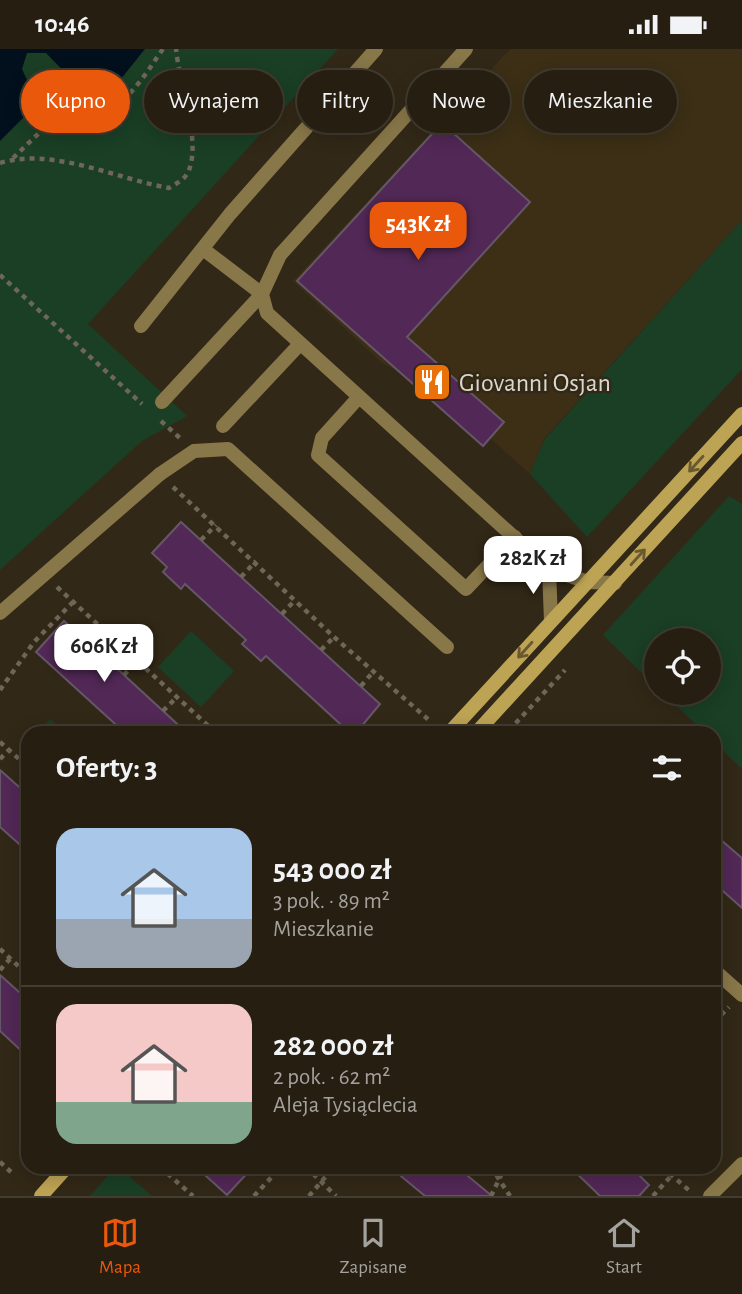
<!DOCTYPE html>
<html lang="pl">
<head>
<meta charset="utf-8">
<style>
	:root { --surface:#261e11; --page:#2e271a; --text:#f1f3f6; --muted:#a4a29f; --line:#423c31; --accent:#ea580c }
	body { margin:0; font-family:"Alegreya Sans",sans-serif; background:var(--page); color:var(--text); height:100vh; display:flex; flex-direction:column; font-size:26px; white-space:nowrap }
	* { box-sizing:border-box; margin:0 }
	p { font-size:23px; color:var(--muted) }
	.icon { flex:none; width:38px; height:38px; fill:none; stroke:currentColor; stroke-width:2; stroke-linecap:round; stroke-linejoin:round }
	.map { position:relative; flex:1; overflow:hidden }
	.sheet { position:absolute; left:21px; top:677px; width:700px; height:448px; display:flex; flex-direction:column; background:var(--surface); border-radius:21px; box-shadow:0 4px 18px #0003,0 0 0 2px var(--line) }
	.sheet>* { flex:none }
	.guide { position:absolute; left:21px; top:21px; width:700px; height:63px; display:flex; gap:14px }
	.fabs { position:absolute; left:644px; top:579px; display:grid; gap:14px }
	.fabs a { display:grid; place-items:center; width:77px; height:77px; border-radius:50%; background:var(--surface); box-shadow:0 4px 18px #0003,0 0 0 2px var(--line); font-size:35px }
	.price { position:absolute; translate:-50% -60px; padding:0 16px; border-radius:14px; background:#fff; color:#222; font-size:23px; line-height:46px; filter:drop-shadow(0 2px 4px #0008) }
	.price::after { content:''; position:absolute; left:50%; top:42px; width:21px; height:16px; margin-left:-10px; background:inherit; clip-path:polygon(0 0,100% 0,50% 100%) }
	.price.current { background:var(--accent); color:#fff }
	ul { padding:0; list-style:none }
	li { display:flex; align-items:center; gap:21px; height:175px; padding:0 35px }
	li+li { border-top:2px solid var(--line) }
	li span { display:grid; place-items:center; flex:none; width:196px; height:140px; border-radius:21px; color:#555 }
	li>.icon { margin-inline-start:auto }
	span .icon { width:84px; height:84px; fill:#fffc; stroke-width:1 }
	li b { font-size:30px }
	h2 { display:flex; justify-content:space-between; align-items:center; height:84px; padding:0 35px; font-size:30px }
	.pill { padding:0 24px; border-radius:32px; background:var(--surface); box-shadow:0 4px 18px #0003,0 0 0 2px var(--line); font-size:24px; line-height:63px }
	.pill.current { background:var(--accent); color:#fff }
	.status { display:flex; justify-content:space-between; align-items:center; height:49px; padding:0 35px; background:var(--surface); direction:ltr }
	.status svg { height:19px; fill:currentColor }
	.menu { display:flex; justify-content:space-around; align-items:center; height:98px; border-top:2px solid var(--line); background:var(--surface); font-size:19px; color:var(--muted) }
	.menu a { display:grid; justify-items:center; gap:4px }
	.menu .current { color:var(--accent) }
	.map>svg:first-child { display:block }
	.built { fill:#3c2f16 }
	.green { fill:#1a3f25 }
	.water { fill:#02101d }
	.building { fill:#522856; stroke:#665768; stroke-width:2 }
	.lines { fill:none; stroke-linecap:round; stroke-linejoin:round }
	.path { stroke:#6e6657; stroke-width:4.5; stroke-dasharray:5 5; stroke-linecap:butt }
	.lane { stroke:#887748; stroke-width:14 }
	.street { stroke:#887748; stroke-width:14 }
	.secondary { stroke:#bda354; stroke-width:14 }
	.oneway { stroke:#6a592f }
	.labels { text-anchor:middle; stroke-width:5; stroke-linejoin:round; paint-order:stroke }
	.poi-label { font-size:26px; fill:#dcd6cb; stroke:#322817; text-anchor:start }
</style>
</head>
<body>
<div class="status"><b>10:46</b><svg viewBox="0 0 49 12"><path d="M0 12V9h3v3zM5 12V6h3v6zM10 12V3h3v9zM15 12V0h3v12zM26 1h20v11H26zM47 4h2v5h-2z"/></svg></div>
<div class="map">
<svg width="742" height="1147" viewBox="0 0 742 1147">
	<rect width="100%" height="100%" fill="#322817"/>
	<path class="built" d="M 510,0 L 742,0 L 742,171 L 544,390 L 530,425 L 490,389 L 483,397 L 398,322 L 382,314 L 293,232 Z"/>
	<g class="green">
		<path d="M 0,0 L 338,0 L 88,275 L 187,367 L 142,392 L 0,521 Z"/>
		<path d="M 742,171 L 742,320 L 587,488 L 530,425 L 544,391 Z"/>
		<path d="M 729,447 L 742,455 L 742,720 L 714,693 L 714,684 L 705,684 L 663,644 L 709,644 L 709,592 L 656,592 L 656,638 L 603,586 Z"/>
		<path d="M 191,582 L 234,622 L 201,658 L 158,618 Z"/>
		<path d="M 50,670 L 66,684 L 37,684 Z"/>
		<path d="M 116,1118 L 118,1118 L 152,1147 L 90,1147 Z"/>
	</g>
	<path class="water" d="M 0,0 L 145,0 L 120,31 L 91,40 L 79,38 L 46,4 L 27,4 L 22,20 L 32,42 L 32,60 L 0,92 Z"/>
	<g class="building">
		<path d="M 442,74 L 530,153 L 407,288 L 504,373 L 483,397 L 297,232 Z"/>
		<path d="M 181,473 L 380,655 L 356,684 L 350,684 L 266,607 L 261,612 L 242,595 L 246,591 L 185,535 L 181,540 L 163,523 L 167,518 L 152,504 Z"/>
		<path d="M 64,572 L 124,626 L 187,684 L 125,684 L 36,603 Z"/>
		<path d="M 0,721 L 28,746 L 28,803 L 0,778 Z"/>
		<path d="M 714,785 L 742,809 L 742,859 L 714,834 Z"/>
		<path d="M 0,926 L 28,951 L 28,1008 L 0,982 Z"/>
		<path d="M 196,1118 L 253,1118 L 227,1146 Z"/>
		<path d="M 390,1118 L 457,1118 L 492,1147 L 425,1147 Z"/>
		<path d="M 570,1118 L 631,1118 L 649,1136 L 639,1147 L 600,1147 Z"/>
	</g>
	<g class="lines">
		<g class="path">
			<path d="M 13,109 L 62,62 C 78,57 94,59 111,56 C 131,52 151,16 163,0"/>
			<path d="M 0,114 C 53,98 117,130 169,139 C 177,134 186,130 189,121 C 201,90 179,33 176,0"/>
			<path d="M 0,226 L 142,355"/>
			<path d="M 161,372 L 181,390"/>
			<path d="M 173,438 L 334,588 L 430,672"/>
			<path d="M 201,491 L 216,476"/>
			<path d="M 241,528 L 256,512"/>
			<path d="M 57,538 L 216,684"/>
			<path d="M 282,565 L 295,551"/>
			<path d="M 85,591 L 99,577"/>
			<path d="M 321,601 L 334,588"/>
			<path d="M 124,626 L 137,612"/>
			<path d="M 361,637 L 373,623"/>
			<path d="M 0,641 L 34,593 L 73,553"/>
			<path d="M 163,662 L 177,648"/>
			<path d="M 514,684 L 515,675 L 565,621"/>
			<path d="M 0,693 L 28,718"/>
			<path d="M 0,710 L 9,701"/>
			<path d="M 0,900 L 28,926"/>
			<path d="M 0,921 L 10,910"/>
			<path d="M 714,973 L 729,958"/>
			<path d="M 0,1113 L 11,1123"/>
			<path d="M 160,1118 L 193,1147"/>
			<path d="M 306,1118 L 336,1147"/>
			<path d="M 491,1118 L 510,1147"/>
			<path d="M 662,1118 L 691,1143"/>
			<path d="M 254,1147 L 281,1118"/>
			<path d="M 309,1147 L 334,1118"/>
			<path d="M 491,1147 L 505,1118"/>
			<path d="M 653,1147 L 671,1127"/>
		</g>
		<g class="lane">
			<path d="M 466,0 L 280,206 L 262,245 L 267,264 L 549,520"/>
			<path d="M 141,277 L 230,165 L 376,0"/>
			<path d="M 359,348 L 322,389 L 318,406 L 466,540 L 515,488"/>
			<path d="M 162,353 L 262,245 L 203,200"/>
			<path d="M 223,377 L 300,295"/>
			<path d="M 160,425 L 194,402 L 228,400 L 447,598"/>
		</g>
		<g class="street">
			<path d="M 0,564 L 160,425"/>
			<path d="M 551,572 L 549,520 L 588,533 L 615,534"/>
			<path d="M 714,921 L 742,946"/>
			<path d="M 710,1147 L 742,1115"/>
		</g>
		<g class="secondary">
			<path d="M 449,684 L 742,365"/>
			<path d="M 476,684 L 742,394"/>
			<path d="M 41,1147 L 67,1118"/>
		</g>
	</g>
	<defs><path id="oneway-shaft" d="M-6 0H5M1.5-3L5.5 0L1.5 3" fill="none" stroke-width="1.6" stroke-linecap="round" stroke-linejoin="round" transform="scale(1.75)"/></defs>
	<g class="oneway">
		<use href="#oneway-shaft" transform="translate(696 415) rotate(132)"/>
		<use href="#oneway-shaft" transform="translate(638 508) rotate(-48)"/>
		<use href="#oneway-shaft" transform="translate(525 601) rotate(132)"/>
	</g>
	<defs>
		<symbol id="restaurant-square" viewBox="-11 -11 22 22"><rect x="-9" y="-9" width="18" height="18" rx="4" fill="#e8710a" stroke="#322817"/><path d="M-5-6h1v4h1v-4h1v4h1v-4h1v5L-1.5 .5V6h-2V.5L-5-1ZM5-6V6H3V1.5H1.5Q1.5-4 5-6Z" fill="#fff"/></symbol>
	</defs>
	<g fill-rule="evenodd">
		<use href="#restaurant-square" x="410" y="311" width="44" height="44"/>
	</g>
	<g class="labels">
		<g class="poi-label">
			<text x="459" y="342">Giovanni Osjan</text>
		</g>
	</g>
</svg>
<div class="fabs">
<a><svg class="icon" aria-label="locate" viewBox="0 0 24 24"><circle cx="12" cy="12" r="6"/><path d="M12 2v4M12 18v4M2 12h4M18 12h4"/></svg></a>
</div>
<b class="price current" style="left:418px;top:213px">543K zł</b>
<b class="price" style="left:533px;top:547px">282K zł</b>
<b class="price" style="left:104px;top:635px">606K zł</b>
<div class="guide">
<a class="pill current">Kupno</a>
<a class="pill">Wynajem</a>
<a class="pill">Filtry</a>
<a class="pill">Nowe</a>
<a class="pill">Mieszkanie</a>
</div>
<section class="sheet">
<h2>Oferty: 3<svg class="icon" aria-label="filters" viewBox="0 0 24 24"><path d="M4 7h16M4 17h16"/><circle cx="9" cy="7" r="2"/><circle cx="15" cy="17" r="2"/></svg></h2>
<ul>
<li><span style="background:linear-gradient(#a9c7e8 65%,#9aa5b1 0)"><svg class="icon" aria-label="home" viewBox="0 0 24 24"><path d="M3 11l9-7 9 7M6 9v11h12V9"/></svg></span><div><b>543 000 zł</b><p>3 pok. · 89 m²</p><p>Mieszkanie</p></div></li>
<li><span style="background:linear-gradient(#f6c9c9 70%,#7fa58c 0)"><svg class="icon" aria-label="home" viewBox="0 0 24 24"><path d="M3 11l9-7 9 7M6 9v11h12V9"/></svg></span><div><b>282 000 zł</b><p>2 pok. · 62 m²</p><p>Aleja Tysiąclecia</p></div></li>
</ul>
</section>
</div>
<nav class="menu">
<a class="current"><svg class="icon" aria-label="map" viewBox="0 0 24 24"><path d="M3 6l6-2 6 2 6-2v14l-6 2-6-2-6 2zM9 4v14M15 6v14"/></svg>Mapa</a>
<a><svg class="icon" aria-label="saved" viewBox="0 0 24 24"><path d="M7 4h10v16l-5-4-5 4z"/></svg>Zapisane</a>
<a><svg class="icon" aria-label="home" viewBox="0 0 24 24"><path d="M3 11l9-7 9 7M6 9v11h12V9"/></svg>Start</a>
</nav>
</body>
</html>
